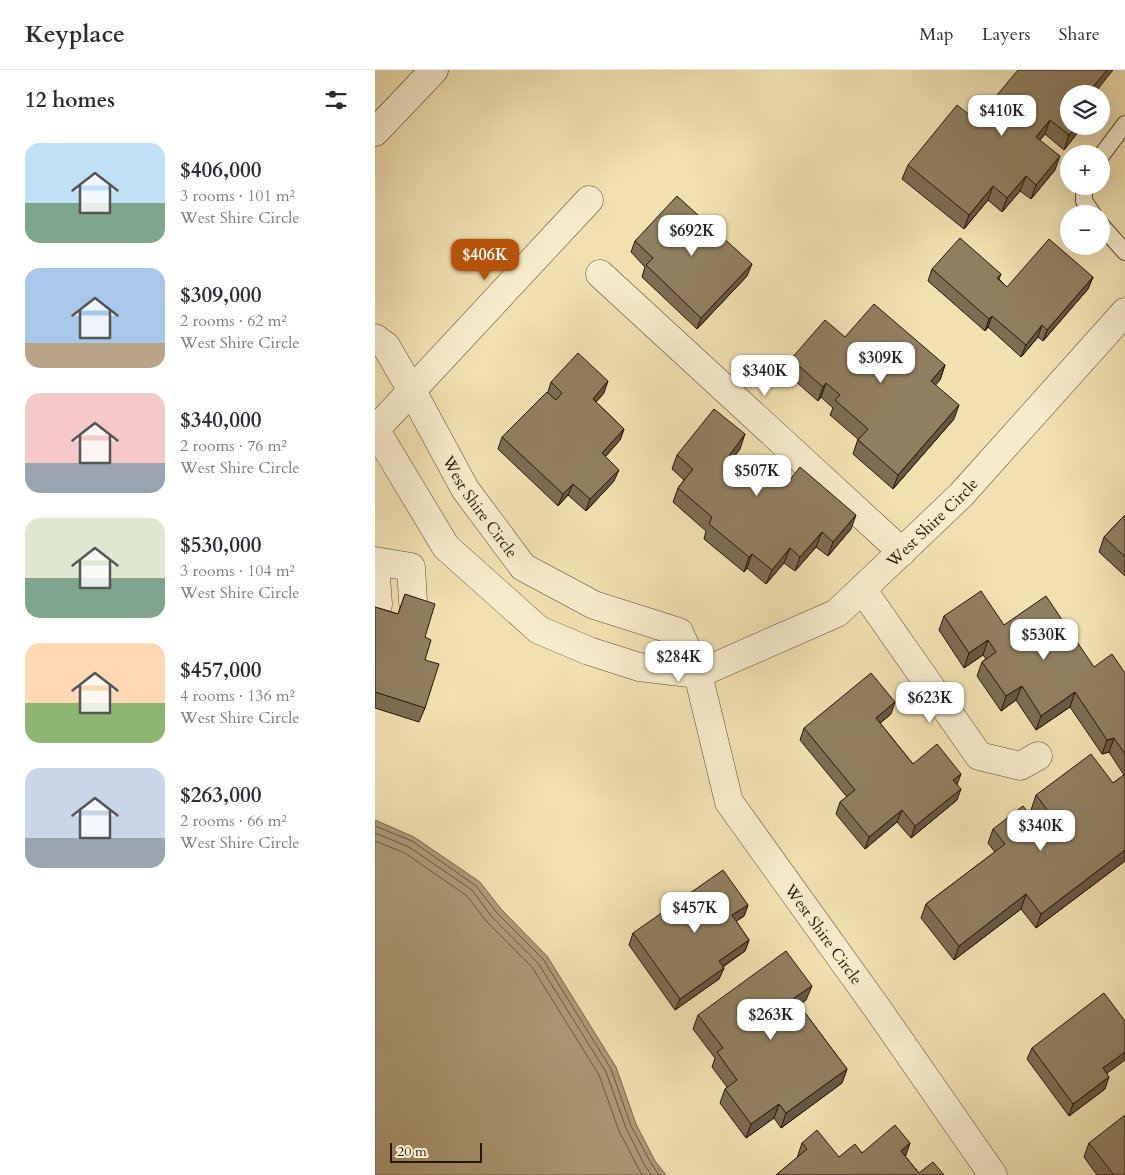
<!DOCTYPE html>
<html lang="en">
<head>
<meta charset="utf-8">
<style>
	:root { --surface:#fff; --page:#f7f7f7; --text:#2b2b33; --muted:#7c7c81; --line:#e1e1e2; --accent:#b45309 }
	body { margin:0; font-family:Cardo,serif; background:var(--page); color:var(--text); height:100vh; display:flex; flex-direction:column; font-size:19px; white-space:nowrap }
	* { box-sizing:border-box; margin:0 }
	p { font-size:16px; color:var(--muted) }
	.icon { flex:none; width:28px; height:28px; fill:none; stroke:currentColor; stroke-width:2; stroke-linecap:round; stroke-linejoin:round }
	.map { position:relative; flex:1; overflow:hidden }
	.drawer { display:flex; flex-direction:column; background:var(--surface); width:375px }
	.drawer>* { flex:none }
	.fabs { position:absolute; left:685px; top:15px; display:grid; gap:10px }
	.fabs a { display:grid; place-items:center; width:50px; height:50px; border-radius:50%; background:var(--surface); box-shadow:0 5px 20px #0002; font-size:25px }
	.scale { position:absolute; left:15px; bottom:12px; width:92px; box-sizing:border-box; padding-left:5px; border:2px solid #261509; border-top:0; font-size:14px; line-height:18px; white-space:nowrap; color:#261509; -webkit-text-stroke:4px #f6eccc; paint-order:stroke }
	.price { position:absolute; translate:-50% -42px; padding:0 11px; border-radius:10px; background:#fff; color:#222; font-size:16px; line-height:32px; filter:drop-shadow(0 1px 2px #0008) }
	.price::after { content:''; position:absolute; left:50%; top:30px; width:15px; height:11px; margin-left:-8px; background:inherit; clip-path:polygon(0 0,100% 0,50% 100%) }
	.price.active { background:var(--accent); color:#fff }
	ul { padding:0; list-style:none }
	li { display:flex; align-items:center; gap:15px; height:125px; padding:0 25px }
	li span { display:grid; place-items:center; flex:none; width:140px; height:100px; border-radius:15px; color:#555 }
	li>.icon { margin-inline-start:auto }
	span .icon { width:60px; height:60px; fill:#fffc; stroke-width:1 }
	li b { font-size:21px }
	h2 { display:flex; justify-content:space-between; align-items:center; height:60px; padding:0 25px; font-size:21px }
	header { display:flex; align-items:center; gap:30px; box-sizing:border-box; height:70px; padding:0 25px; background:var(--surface); border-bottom:1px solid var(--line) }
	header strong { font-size:24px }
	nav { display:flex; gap:28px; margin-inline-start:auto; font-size:18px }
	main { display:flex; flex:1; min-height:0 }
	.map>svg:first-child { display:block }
	.water { fill:#ac9c78; stroke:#76664c }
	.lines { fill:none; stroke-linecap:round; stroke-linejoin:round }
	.shore { stroke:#695840; stroke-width:1 }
	.service-casing { stroke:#594833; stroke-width:18 }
	.minor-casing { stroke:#594833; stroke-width:29 }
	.secondary-casing { stroke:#261509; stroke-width:29 }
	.service { stroke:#f6eccc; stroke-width:16 }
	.minor { stroke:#f6eccc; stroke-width:28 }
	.secondary { stroke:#f6eccc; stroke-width:28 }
	.wall { fill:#7c6d53; stroke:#261509 }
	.shaded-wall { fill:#655943; stroke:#261509 }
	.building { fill:#907f60; stroke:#261509 }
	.labels { text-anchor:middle; stroke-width:4; stroke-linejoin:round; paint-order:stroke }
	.street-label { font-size:16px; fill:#261509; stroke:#f6eccc }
</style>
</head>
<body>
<header>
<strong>Keyplace</strong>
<nav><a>Map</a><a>Layers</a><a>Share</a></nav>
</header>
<main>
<section class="drawer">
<h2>12 homes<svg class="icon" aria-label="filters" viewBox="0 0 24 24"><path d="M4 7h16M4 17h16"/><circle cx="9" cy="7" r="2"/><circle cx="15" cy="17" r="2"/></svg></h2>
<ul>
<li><span style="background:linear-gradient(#bfe0f5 60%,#7fa58c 0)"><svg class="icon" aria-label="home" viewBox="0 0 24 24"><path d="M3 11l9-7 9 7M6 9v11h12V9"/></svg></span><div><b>$406,000</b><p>3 rooms · 101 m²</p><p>West Shire Circle</p></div></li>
<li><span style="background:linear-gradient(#a9c7e8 75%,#b9a48a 0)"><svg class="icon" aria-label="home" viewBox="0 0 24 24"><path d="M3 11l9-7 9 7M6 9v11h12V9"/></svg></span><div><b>$309,000</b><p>2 rooms · 62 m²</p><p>West Shire Circle</p></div></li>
<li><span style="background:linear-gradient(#f6c9c9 70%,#9aa5b1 0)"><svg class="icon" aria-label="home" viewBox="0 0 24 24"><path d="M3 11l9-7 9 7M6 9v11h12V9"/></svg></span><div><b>$340,000</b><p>2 rooms · 76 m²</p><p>West Shire Circle</p></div></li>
<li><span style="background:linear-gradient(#dfe7d0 60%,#7fa58c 0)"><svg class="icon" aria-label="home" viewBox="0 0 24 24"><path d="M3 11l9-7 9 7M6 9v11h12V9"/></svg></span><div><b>$530,000</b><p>3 rooms · 104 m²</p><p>West Shire Circle</p></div></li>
<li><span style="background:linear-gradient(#ffd9b3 60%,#8fb573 0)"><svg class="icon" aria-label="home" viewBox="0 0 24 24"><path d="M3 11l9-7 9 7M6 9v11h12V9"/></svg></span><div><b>$457,000</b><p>4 rooms · 136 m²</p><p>West Shire Circle</p></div></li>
<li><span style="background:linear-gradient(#c9d6e8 70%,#9aa5b1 0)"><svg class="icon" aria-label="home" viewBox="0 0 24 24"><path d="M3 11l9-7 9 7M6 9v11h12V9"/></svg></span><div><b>$263,000</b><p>2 rooms · 66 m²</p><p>West Shire Circle</p></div></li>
</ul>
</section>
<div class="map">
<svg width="750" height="1105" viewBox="0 0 750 1105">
	<rect width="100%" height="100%" fill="#f1e1b1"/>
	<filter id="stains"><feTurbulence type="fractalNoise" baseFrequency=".004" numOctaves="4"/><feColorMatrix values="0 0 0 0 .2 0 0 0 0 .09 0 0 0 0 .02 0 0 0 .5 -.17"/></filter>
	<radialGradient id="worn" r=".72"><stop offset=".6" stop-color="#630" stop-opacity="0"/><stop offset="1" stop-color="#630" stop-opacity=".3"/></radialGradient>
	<path class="water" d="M 0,750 L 39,767 L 105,812 L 126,839 L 172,886 L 241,997 L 261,1054 L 280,1091 L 291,1105 L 0,1105 Z"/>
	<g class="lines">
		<g class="shore">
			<path d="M 0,756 L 37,771 L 101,816 L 122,843 L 168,889 L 236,999 L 256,1056 L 276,1093 L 284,1105"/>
			<path d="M 0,763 L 34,777 L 97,820 L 117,847 L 163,893 L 231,1002 L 251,1058 L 270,1096 L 277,1105"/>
			<path d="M 0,771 L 30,783 L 92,826 L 112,852 L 157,897 L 224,1005 L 244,1061 L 267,1105"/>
		</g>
		<defs>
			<g id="service">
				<path d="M 726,86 L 750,54"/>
				<path d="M 709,116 L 709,131 L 718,144"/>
				<path d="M 726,155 L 750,182"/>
			</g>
			<g id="minor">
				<path d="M 225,204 L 527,482"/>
				<path id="s1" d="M 0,268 L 11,276 L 37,321 L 90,419 L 148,497 L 219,535 L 304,562 L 323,604 L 264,597 L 214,581 L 164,560 L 71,477 L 0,359"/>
				<path d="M 0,360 L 214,130"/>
				<path d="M 0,491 L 36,497 L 38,532"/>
				<path d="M 0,494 L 3,534"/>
				<path d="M 487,519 L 604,686 L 645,696 L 663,686"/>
				<path id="s2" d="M 618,1105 L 502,938 L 354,732 L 323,604 L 462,543 L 586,425 L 750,242"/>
			</g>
			<path id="secondary" d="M 0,62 L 59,0"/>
		</defs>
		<use href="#service" class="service-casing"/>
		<use href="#minor" class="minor-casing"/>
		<use href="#secondary" class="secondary-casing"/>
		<use href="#service" class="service"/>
		<use href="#minor" class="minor"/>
		<use href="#secondary" class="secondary"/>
	</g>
	<g class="wall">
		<path d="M 694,24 L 694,56 L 708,56 L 689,80 L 670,64 L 665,70 L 680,100 L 656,129 L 645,121 L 627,142 L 613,130 L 589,159 L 527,109 L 533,95 L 601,50 Z"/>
		<path d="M 260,171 L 372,206 L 322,259 L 267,207 L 270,197 L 256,182 Z"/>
		<path d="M 557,199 L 626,204 L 624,209 L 632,217 L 718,207 L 713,219 L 668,271 L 663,267 L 646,287 L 613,257 L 610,261 L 553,211 Z"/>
		<path d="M 470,267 L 570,295 L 565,310 L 560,315 L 579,349 L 518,419 L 478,384 L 483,369 L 455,345 L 458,338 L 446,327 L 443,331 L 411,303 L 416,289 Z"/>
		<path d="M 176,312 L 229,323 L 221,332 L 249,359 L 245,370 L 230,387 L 239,411 L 211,441 L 193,425 L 183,436 L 123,379 L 127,367 L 173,322 Z"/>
		<path d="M 365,379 L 357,389 L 372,402 L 414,411 L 476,459 L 453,486 L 441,477 L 420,501 L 409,493 L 391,514 L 372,498 L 369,502 L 329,469 L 331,461 L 298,432 L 303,418 L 309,410 L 297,399 L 302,385 Z"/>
		<path d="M 750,445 L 750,506 L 724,482 L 729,467 Z"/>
		<path d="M 30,524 L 50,567 L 50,638 L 44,652 L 0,638 L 0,537 L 23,544 Z"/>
		<path d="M 569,546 L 629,555 L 719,597 L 750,603 L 750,791 L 661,858 L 646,839 L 579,890 L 546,848 L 551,834 L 620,782 L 613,773 L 618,759 L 666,759 L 669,757 L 656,740 L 661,725 L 738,713 L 749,705 L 734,682 L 727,684 L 695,637 L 661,660 L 641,630 L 626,641 L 602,606 L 607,592 L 611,589 L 608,585 L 589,598 L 564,560 Z"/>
		<path d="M 516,644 L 505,653 L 538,694 L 582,714 L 582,730 L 536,768 L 522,752 L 490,779 L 461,744 L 465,732 L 472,727 L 425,670 L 429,658 Z"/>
		<path d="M 373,835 L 369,846 L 361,851 L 374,870 L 370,881 L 348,897 L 349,898 L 344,909 L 300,940 L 254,875 L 258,863 Z"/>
		<path d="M 431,930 L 424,935 L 472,999 L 467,1013 L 406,1058 L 399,1048 L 371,1068 L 345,1033 L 350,1019 L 352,1017 L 337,997 L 340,988 L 318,959 L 323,945 Z"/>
		<path d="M 657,978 L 732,1004 L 730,1019 L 694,1046 L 652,989 Z"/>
		<path d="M 427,1073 L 464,1087 L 535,1073 L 530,1086 L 544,1103 L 401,1105 L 422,1088 Z"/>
		<path d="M 714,1073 L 750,1105 L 722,1105 L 709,1087 Z"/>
	</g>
	<g class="shaded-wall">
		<path d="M 732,0 L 738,0 L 719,24 L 712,24 Z"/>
		<path d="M 675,50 L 670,64 L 656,81 L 661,67 Z"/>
		<path d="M 702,56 L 708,56 L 689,80 L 694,65 Z"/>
		<path d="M 685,86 L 680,100 L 656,129 L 661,115 Z"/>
		<path d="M 651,106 L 645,121 L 627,142 L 632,128 Z"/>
		<path d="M 618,116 L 613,130 L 589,159 L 594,145 Z"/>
		<path d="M 377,194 L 372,206 L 322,259 L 326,248 Z"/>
		<path d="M 718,207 L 713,219 L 668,271 L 672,260 Z"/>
		<path d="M 617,246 L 613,257 L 610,261 L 614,249 Z"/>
		<path d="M 667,255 L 663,267 L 646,287 L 651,275 Z"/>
		<path d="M 570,295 L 565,310 L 551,326 L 556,311 Z"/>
		<path d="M 233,311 L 229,323 L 213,341 L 218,329 Z"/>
		<path d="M 451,313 L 446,327 L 443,331 L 448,317 Z"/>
		<path d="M 584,335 L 579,349 L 518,419 L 523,405 Z"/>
		<path d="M 249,359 L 245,370 L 223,395 L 227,383 Z"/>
		<path d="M 370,364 L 365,379 L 349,401 L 354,386 Z"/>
		<path d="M 244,400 L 239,411 L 211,441 L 215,429 Z"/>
		<path d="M 198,414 L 193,425 L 183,436 L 188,424 Z"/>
		<path d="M 481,445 L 476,459 L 453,486 L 458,472 Z"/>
		<path d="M 447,462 L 441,477 L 420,501 L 425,487 Z"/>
		<path d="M 415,478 L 409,493 L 391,514 L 397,500 Z"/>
		<path d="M 377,484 L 372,498 L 369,502 L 374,487 Z"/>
		<path d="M 613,570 L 608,585 L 589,598 L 594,583 Z"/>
		<path d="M 647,616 L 641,630 L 626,641 L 631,626 Z"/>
		<path d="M 700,622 L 695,637 L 661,660 L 666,646 Z"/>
		<path d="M 520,632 L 516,644 L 497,660 L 501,648 Z"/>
		<path d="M 739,668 L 734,682 L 727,684 L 732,670 Z"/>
		<path d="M 586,704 L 582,715 L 578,710 Z"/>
		<path d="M 586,719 L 582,730 L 536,768 L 540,756 Z"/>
		<path d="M 527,740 L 522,752 L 490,779 L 494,767 Z"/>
		<path d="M 750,780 L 750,791 L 661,858 L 666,844 Z"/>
		<path d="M 651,824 L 646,839 L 579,890 L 584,876 Z"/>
		<path d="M 373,835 L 369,846 L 353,857 L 357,845 Z"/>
		<path d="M 374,870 L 370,881 L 339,902 L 344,891 Z"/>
		<path d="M 349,898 L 344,909 L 300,940 L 305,929 Z"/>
		<path d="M 437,916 L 431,930 L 414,943 L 419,928 Z"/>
		<path d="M 750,982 L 750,990 L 723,1010 L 728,998 Z"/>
		<path d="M 472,999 L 467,1013 L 406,1058 L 411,1043 Z"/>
		<path d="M 734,1007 L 730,1019 L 694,1046 L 698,1034 Z"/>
		<path d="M 404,1034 L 399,1048 L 371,1068 L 376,1054 Z"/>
		<path d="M 535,1073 L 530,1088 L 526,1081 Z"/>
	</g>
	<g class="building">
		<path d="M 643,0 L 732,0 L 712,24 L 694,24 L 694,56 L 702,56 L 694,65 L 675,50 L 661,67 L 685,86 L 661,115 L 651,106 L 632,128 L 618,116 L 594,145 L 533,95 L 582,35 L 601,50 Z"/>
		<path d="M 302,126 L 377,194 L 326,248 L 271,195 L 278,188 L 260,171 Z"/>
		<path d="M 585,168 L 626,204 L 622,208 L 632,217 L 674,169 L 718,207 L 672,260 L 667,255 L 651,275 L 617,246 L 614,249 L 557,199 Z"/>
		<path d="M 499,234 L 570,295 L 556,311 L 584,335 L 523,405 L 483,370 L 493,359 L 460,330 L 465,325 L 451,313 L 448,317 L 416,289 L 450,250 L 470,267 Z"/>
		<path d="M 203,283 L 233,311 L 218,329 L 249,359 L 227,383 L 244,400 L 215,429 L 198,414 L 188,424 L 127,367 L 172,322 L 181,330 L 187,323 L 176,312 Z"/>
		<path d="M 339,339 L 370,364 L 354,386 L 372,402 L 384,385 L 414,411 L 425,397 L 481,445 L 458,472 L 447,462 L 425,487 L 415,478 L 397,500 L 377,484 L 374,487 L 334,454 L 337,447 L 303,418 L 318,399 L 302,385 Z"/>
		<path d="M 750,445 L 750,487 L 729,467 Z"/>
		<path d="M 606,521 L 629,555 L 671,526 L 719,597 L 737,584 L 750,603 L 750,684 L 739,668 L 732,670 L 700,622 L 666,646 L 647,616 L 631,626 L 607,592 L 621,582 L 613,570 L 594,583 L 569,546 Z"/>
		<path d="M 30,524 L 60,534 L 50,567 L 56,570 L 50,590 L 64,594 L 50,638 L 0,622 L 0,537 L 23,544 Z"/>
		<path d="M 496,603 L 520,632 L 501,648 L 538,694 L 562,674 L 586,704 L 578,710 L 586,719 L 540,756 L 527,740 L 494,767 L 465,732 L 480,720 L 429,658 Z"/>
		<path d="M 716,684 L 738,713 L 750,704 L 750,780 L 666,844 L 651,824 L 584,876 L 551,834 L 630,774 L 618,759 L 648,736 L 666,759 L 679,749 L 661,725 Z"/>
		<path d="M 348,800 L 373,835 L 357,845 L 374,870 L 344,891 L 349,898 L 305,929 L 258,863 Z"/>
		<path d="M 411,881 L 437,916 L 419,928 L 472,999 L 411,1043 L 404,1034 L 376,1054 L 350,1019 L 362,1010 L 342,982 L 348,978 L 323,945 Z"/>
		<path d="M 729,923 L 750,951 L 750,982 L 728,998 L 734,1007 L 698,1034 L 657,978 Z"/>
		<path d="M 750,1045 L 750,1105 L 739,1105 L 714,1073 Z"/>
		<path d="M 520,1055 L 535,1073 L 526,1081 L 544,1103 L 558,1092 L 569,1105 L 401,1105 L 432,1079 L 427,1073 L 442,1060 L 464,1087 L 480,1074 L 487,1083 Z"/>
	</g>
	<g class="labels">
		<g class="street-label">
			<text dy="6" stroke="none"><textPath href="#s1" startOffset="200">West Shire Circle</textPath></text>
			<text dy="6" stroke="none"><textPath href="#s2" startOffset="872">West Shire Circle</textPath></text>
			<text transform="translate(449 864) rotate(54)" y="6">West Shire Circle</text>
		</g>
	</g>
	<rect width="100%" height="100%" filter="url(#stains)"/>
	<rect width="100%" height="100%" fill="url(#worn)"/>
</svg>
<div class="fabs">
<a><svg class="icon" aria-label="layers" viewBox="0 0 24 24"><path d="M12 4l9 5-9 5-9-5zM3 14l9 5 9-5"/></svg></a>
<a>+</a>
<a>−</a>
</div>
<div class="scale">20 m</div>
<b class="price" style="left:627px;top:67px">$410K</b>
<b class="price" style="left:317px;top:187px">$692K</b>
<b class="price active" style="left:110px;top:211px">$406K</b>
<b class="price" style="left:506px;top:314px">$309K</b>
<b class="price" style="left:390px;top:327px">$340K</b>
<b class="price" style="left:382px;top:427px">$507K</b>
<b class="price" style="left:669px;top:591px">$530K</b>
<b class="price" style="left:304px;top:613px">$284K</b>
<b class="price" style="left:555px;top:654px">$623K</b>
<b class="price" style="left:666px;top:782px">$340K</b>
<b class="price" style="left:320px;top:864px">$457K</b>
<b class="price" style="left:396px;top:971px">$263K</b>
</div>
</main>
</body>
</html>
